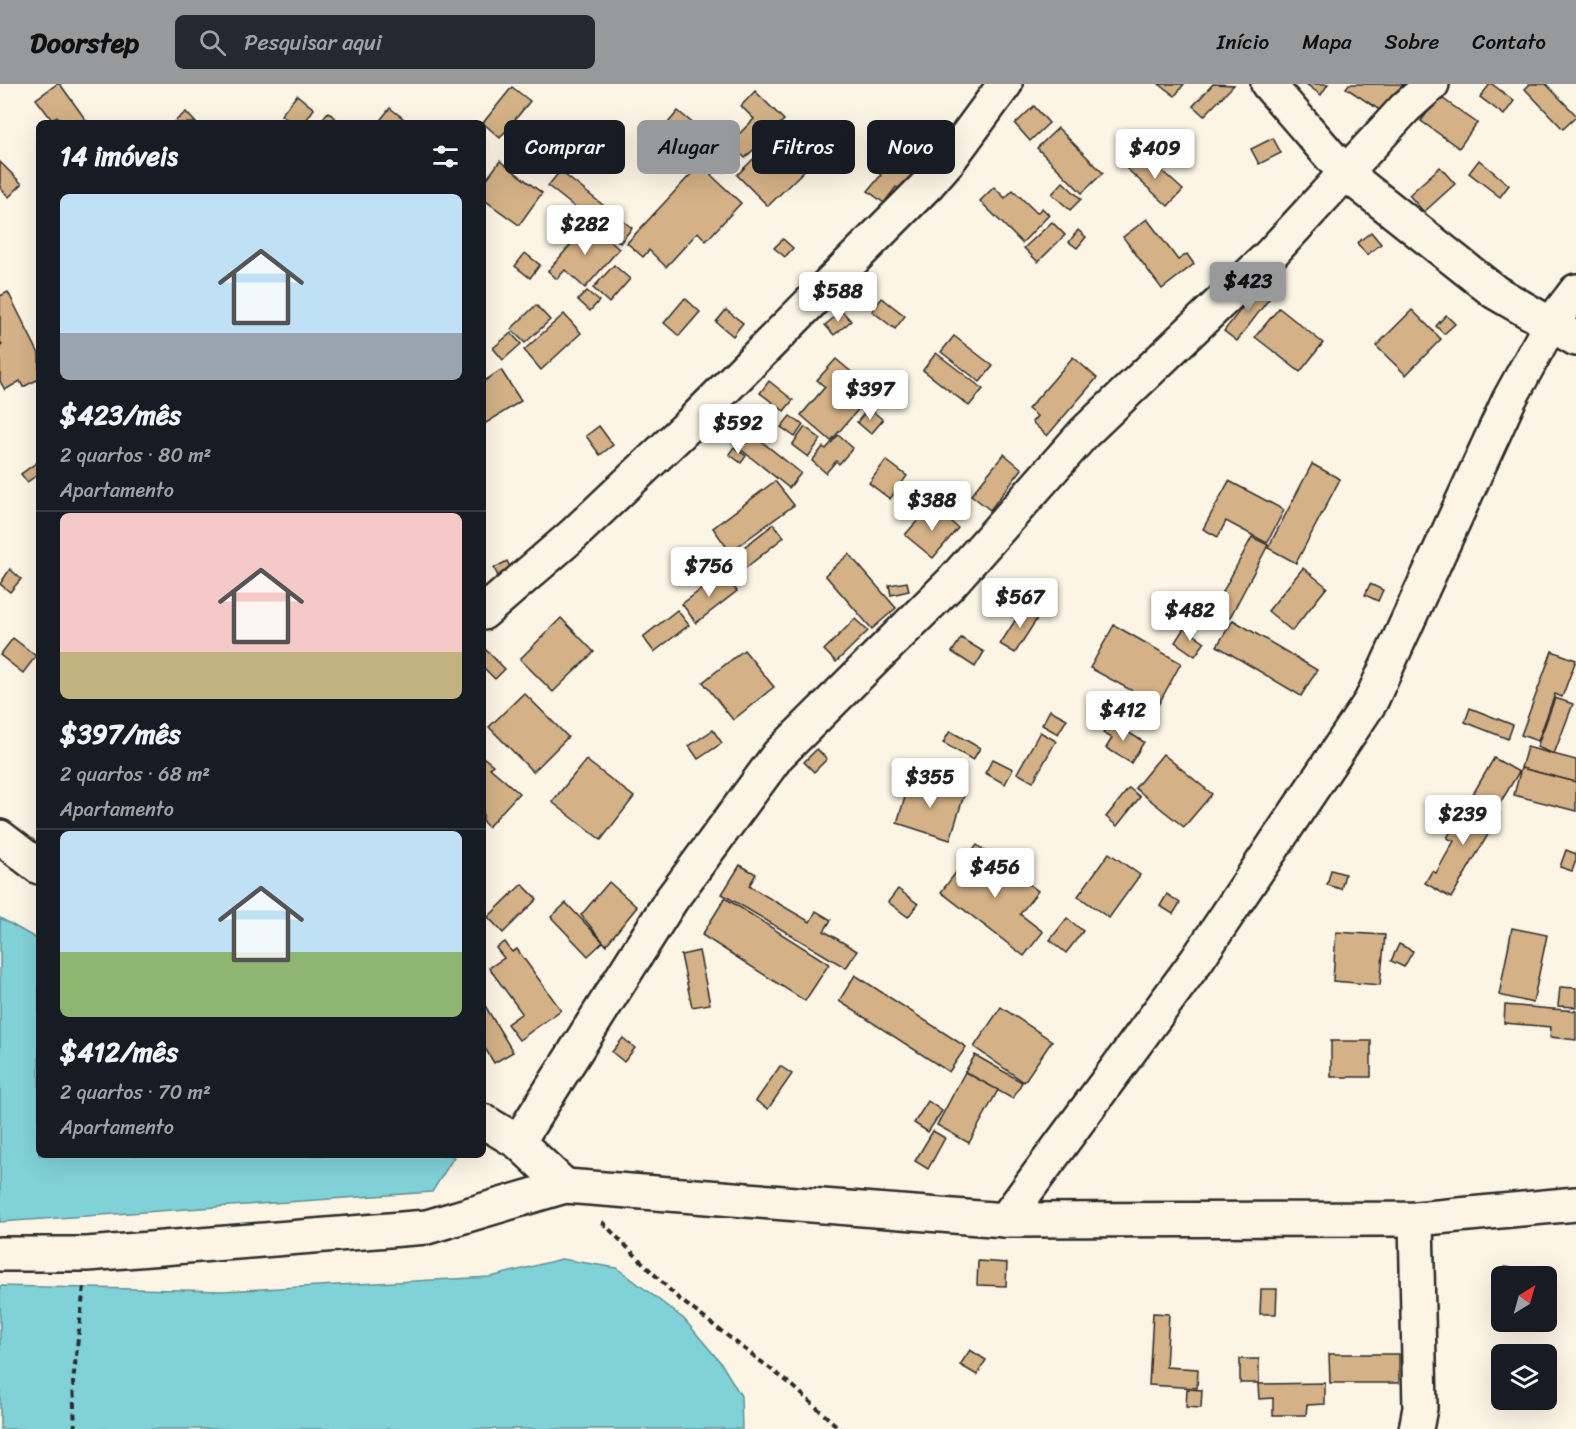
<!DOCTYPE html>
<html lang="pt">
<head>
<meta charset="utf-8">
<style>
	:root { --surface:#171b24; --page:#242831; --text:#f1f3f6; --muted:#9ea1a6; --line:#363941; --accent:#98999b }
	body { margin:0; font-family:Sriracha,sans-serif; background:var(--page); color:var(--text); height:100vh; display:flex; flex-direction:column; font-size:22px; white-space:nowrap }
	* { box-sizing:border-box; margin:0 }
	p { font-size:20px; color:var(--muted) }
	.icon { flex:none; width:33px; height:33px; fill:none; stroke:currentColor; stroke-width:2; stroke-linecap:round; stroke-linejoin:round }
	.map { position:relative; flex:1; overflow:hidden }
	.details { position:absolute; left:36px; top:36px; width:450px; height:1038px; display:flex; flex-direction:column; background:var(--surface); border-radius:9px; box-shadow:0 6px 24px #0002 }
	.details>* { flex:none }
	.guide { position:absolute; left:504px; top:36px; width:570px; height:54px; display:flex; gap:12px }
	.needle { width:39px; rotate:37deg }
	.tools { position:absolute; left:1491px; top:1182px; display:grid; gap:12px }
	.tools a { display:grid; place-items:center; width:66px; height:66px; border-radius:9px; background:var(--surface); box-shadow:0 6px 24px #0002; font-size:30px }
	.price { position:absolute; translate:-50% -51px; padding:0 14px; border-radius:6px; background:#fff; color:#222; font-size:20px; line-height:39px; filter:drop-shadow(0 2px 3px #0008) }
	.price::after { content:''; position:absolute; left:50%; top:36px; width:18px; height:14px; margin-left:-9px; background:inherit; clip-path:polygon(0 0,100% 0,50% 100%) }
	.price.current { background:var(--accent); color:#111 }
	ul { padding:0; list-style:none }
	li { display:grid; align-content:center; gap:12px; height:318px; padding:0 24px }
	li+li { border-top:2px solid var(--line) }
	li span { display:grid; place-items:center; height:186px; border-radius:9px; color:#555 }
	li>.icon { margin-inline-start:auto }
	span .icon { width:108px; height:108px; fill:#fffc; stroke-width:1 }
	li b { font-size:26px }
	h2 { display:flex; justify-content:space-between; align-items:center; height:72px; padding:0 24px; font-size:26px }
	.chip { padding:0 21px; border-radius:9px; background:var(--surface); box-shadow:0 6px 24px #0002; font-size:21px; line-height:54px }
	.chip.current { background:var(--accent); color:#111 }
	header { display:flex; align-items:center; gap:36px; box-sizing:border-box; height:84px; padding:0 30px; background:var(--accent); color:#111 }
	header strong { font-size:28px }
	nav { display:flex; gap:33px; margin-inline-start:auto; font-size:21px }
	.search { width:420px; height:54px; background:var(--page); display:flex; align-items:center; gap:15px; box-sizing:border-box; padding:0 21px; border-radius:9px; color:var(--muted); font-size:22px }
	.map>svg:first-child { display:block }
	.water { fill:#81d2d8; stroke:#5f8f93; stroke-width:1.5 }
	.building { fill:#d4b186; stroke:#2b2b2b; stroke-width:1.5 }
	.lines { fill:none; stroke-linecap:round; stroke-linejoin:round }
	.minor-casing { stroke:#2b2b2b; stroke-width:38 }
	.path { stroke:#2b2b2b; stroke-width:4; stroke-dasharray:6 4.5; stroke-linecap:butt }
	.minor { stroke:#fcf5e5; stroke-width:33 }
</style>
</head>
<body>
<header>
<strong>Doorstep</strong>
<div class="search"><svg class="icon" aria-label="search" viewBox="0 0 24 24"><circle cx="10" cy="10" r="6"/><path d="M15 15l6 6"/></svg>Pesquisar aqui</div>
<nav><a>Início</a><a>Mapa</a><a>Sobre</a><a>Contato</a></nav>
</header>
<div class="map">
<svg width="1576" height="1345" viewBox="0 0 1576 1345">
	<rect width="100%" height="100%" fill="#fcf5e5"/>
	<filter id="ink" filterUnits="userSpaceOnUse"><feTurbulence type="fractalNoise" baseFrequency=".0167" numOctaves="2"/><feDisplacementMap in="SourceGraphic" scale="12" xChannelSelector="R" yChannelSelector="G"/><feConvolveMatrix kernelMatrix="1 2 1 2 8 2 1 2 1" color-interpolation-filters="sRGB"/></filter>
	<g filter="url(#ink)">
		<g class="water">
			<path d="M 0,834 L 39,856 L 39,1071 L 450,1071 L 454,1073 L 432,1108 L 0,1138 Z"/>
			<path d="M 561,1175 L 617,1184 L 684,1235 L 721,1279 L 741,1312 L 742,1345 L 0,1345 L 0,1202 L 223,1207 L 491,1193 Z"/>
		</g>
		<g class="building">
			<path d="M 57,0 L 60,0 L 88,39 L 63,39 L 57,32 L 52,36 L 36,15 Z"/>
			<path d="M 1159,0 L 1184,0 L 1175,12 Z"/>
			<path d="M 1213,0 L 1234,1 L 1204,32 L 1193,22 Z"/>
			<path d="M 1306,0 L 1328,0 L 1321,11 Z"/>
			<path d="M 1349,0 L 1403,0 L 1384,29 L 1346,4 Z"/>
			<path d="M 1490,0 L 1492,0 L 1514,17 L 1504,31 L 1480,13 Z"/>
			<path d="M 1530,0 L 1546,0 L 1576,31 L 1576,33 L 1563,45 L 1525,5 Z"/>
			<path d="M 512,3 L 530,17 L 500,54 L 483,39 Z"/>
			<path d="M 755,7 L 784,36 L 745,74 L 730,59 L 754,35 L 741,22 Z"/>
			<path d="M 297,11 L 314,25 L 304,39 L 292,39 L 281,31 Z"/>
			<path d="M 1439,12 L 1477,39 L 1459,64 L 1421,37 Z"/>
			<path d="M 1034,22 L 1049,39 L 1030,57 L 1015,40 Z"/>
			<path d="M 390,24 L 404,35 L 402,39 L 378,39 Z"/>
			<path d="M 678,27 L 736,75 L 724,88 L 668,39 Z"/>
			<path d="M 186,28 L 196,39 L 173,39 Z"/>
			<path d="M 328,28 L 341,39 L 319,39 Z"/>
			<path d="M 786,43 L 816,75 L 768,122 L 737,91 Z"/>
			<path d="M 1058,44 L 1103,89 L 1082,109 L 1037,64 Z"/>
			<path d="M 925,49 L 939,58 L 931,71 L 917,62 Z"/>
			<path d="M 1273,54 L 1281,69 L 1259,80 L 1251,65 Z"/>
			<path d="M 896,61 L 924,83 L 904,109 L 896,103 L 884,119 L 868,107 L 881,91 L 876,87 Z"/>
			<path d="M 1142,69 L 1183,106 L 1168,122 L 1127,85 Z"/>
			<path d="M 704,76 L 715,86 L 711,91 L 741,119 L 706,157 L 698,148 L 666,183 L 649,166 L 643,173 L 627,159 Z"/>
			<path d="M 1479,76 L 1509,101 L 1500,113 L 1469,89 Z"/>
			<path d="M 500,77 L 542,109 L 519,141 L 483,115 L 483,100 Z"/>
			<path d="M 0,78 L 22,100 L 9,113 L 0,104 Z"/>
			<path d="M 1440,83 L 1455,100 L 1424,128 L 1409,111 Z"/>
			<path d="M 560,87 L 632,144 L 620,159 L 548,102 Z"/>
			<path d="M 1063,98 L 1081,115 L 1070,126 L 1052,110 Z"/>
			<path d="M 994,103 L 1005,114 L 1013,106 L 1037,129 L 1042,124 L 1049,131 L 1022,159 L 980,117 Z"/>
			<path d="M 1147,135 L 1178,176 L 1187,170 L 1194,180 L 1162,205 L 1123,153 Z"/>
			<path d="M 1052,138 L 1065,151 L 1038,178 L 1024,164 Z"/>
			<path d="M 589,139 L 619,165 L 585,204 L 565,186 L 557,195 L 548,187 Z"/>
			<path d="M 1078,146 L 1086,153 L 1077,164 L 1069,158 Z"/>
			<path d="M 1371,148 L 1381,160 L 1367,171 L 1357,159 Z"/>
			<path d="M 783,155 L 793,164 L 785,173 L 774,164 Z"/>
			<path d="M 525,169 L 540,181 L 530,194 L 515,182 Z"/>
			<path d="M 614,181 L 630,195 L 609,219 L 593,204 Z"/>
			<path d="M 1259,202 L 1272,211 L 1237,257 L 1224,247 Z"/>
			<path d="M 587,207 L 599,217 L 590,227 L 578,216 Z"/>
			<path d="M 8,208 L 39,270 L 39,295 L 23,303 L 20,297 L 5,306 L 0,297 L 0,262 L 2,261 L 0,257 L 0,212 Z"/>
			<path d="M 685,214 L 700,228 L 679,252 L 664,239 Z"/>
			<path d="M 882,214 L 905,232 L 895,245 L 872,227 Z"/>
			<path d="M 536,221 L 550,236 L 525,259 L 511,245 Z"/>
			<path d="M 1279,224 L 1323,259 L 1300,288 L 1255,253 Z"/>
			<path d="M 726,226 L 743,239 L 733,252 L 716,238 Z"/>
			<path d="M 1412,226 L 1441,255 L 1406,291 L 1376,262 Z"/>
			<path d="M 842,227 L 851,237 L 834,251 L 825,241 Z"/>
			<path d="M 564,230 L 581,249 L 541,286 L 524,266 Z"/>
			<path d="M 1446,231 L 1455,240 L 1444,250 L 1436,242 Z"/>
			<path d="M 511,249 L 521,260 L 503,276 L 493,264 Z"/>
			<path d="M 954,252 L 993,282 L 980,298 L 941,268 Z"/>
			<path d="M 936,269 L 983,305 L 969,322 L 923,286 Z"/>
			<path d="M 1073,273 L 1097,294 L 1047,352 L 1032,338 L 1037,332 L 1028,325 Z"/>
			<path d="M 836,275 L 874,307 L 831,357 L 801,331 L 825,303 L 817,296 Z"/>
			<path d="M 501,286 L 521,317 L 483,341 L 483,298 Z"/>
			<path d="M 769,297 L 793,316 L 784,327 L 760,309 Z"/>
			<path d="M 869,324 L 883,336 L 871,350 L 857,338 Z"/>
			<path d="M 790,332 L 803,341 L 795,353 L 781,343 Z"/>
			<path d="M 736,337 L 801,389 L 789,404 L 724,352 Z"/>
			<path d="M 599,342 L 613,361 L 600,371 L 586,352 Z"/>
			<path d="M 805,343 L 821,355 L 808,373 L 792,361 Z"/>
			<path d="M 838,351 L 853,364 L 839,380 L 836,377 L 826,389 L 812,377 L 823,363 L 826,365 Z"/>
			<path d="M 734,363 L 746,372 L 741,379 L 729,370 Z"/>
			<path d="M 1004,370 L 1022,385 L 990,426 L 971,411 Z"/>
			<path d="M 886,376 L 907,392 L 890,415 L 869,399 Z"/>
			<path d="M 39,377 L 39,390 L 27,398 L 21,390 Z"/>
			<path d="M 1312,380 L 1340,395 L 1296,479 L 1268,464 Z"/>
			<path d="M 775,397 L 794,421 L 730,468 L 713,444 Z"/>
			<path d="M 1229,397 L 1284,426 L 1267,459 L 1226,437 L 1218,453 L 1203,445 Z"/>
			<path d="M 931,421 L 958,444 L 933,474 L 905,451 Z"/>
			<path d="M 774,440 L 784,453 L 737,491 L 726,477 Z"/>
			<path d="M 1252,453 L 1268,461 L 1226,541 L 1210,532 Z"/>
			<path d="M 849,470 L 896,524 L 872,545 L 825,491 Z"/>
			<path d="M 507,477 L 513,489 L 500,496 L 494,484 Z"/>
			<path d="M 1303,484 L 1327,503 L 1292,547 L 1268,527 Z"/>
			<path d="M 10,485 L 21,495 L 10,508 L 0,500 Z"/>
			<path d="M 723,489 L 737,507 L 696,539 L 682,520 Z"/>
			<path d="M 907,498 L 909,507 L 891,511 L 889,501 Z"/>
			<path d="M 1370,500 L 1383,506 L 1378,517 L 1365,511 Z"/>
			<path d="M 1025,521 L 1040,530 L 1015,569 L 1000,560 Z"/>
			<path d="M 677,526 L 689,541 L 654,568 L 643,553 Z"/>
			<path d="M 561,534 L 594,568 L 553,608 L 520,575 Z"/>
			<path d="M 855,535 L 868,547 L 836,578 L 824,566 Z"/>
			<path d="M 1233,536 L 1317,586 L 1301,612 L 1217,562 Z"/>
			<path d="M 1114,541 L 1181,579 L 1158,621 L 1090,584 Z"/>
			<path d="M 1184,544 L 1205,558 L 1195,572 L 1175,558 Z"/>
			<path d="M 13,554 L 36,572 L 23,589 L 0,571 Z"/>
			<path d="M 961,554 L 984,568 L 975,583 L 952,568 Z"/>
			<path d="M 486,566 L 505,585 L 495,595 L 483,583 L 483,569 Z"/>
			<path d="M 744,566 L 774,603 L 733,636 L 703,598 Z"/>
			<path d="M 1552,567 L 1576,576 L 1562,613 L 1555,610 L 1538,657 L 1521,651 Z"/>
			<path d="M 524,609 L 568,653 L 533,688 L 489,643 Z"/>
			<path d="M 1555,614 L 1573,620 L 1554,670 L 1537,663 Z"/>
			<path d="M 1470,624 L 1513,641 L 1508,655 L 1465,638 Z"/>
			<path d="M 1050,626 L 1067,635 L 1058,650 L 1042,641 Z"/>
			<path d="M 1110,637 L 1144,658 L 1131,679 L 1106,664 L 1112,654 L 1103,649 Z"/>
			<path d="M 713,646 L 722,659 L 698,675 L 689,662 Z"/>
			<path d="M 950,647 L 980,664 L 973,676 L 943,659 Z"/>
			<path d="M 1040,648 L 1056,657 L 1033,698 L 1017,689 Z"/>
			<path d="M 1527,663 L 1576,676 L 1576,698 L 1521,684 Z"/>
			<path d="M 817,665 L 827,675 L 814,688 L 804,678 Z"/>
			<path d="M 1163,670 L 1212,710 L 1184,743 L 1135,704 Z"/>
			<path d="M 483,673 L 493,681 L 490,684 L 519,709 L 488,743 L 483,738 Z"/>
			<path d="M 1494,674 L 1519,688 L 1497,724 L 1473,710 Z"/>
			<path d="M 993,675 L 1013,685 L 1005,700 L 985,689 Z"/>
			<path d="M 586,676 L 634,713 L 601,756 L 552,718 Z"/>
			<path d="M 1521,684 L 1576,698 L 1576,727 L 1514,711 Z"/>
			<path d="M 911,694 L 964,711 L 950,756 L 897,739 Z"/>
			<path d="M 1129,704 L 1140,713 L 1117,742 L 1106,733 Z"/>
			<path d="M 1471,713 L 1500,730 L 1451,814 L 1425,799 L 1432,787 L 1436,789 L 1454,757 L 1447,754 Z"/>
			<path d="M 977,761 L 1038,807 L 1020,830 L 1043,848 L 1024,872 L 941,808 Z"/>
			<path d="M 1566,766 L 1576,770 L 1576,776 L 1572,787 L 1560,783 Z"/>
			<path d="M 1109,769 L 1140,791 L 1109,834 L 1078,812 Z"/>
			<path d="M 740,781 L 756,790 L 749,802 L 810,838 L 816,827 L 831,836 L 824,847 L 857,867 L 846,884 L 722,810 Z"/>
			<path d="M 1331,786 L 1345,790 L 1341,805 L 1327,801 Z"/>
			<path d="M 609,798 L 637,823 L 606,861 L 581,831 Z"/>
			<path d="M 522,800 L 537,815 L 503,849 L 488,833 Z"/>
			<path d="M 898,805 L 918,820 L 908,833 L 888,818 Z"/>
			<path d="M 1167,810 L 1180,819 L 1173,830 L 1160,822 Z"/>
			<path d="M 725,814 L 829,880 L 805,917 L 702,851 Z"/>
			<path d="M 566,819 L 603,858 L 588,872 L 551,833 Z"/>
			<path d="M 1067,834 L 1083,847 L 1066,869 L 1050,856 Z"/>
			<path d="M 1512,844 L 1547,851 L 1533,919 L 1499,911 Z"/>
			<path d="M 1336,848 L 1385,851 L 1380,901 L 1333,897 Z"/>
			<path d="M 505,858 L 512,868 L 517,865 L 561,926 L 519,956 L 507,940 L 522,929 L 489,884 L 504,874 L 496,864 Z"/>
			<path d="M 1399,860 L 1413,867 L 1404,883 L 1391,877 Z"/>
			<path d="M 699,867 L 710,920 L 692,923 L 681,871 Z"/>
			<path d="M 855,891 L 966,963 L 949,988 L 839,917 Z"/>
			<path d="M 1560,903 L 1576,904 L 1576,923 L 1558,922 Z"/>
			<path d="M 484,920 L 513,968 L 494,979 L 483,961 Z"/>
			<path d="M 1505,921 L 1576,927 L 1576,956 L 1550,953 L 1551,943 L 1504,939 Z"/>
			<path d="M 1001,923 L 1052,957 L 1024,998 L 974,963 Z"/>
			<path d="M 623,954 L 635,964 L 624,978 L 612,968 Z"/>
			<rect x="1331" y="957" width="40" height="36"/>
			<path d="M 975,971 L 1022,998 L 1013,1015 L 965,988 Z"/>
			<path d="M 780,982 L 792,990 L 768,1025 L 756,1017 Z"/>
			<path d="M 965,988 L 998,1006 L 969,1059 L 937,1041 Z"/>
			<path d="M 928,1017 L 942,1027 L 928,1048 L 914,1039 Z"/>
			<path d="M 933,1047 L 945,1054 L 928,1085 L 915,1077 Z"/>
			<path d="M 978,1177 L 1007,1179 L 1006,1202 L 977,1201 Z"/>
			<path d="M 1505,1183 L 1525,1186 L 1525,1192 L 1504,1192 Z"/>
			<path d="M 1261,1205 L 1277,1205 L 1276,1230 L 1260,1230 Z"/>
			<path d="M 1153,1229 L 1169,1230 L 1166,1283 L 1198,1285 L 1197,1304 L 1149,1301 Z"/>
			<path d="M 970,1266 L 986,1276 L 977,1291 L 960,1281 Z"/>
			<path d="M 1329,1270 L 1399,1270 L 1399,1299 L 1330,1299 Z"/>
			<path d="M 1496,1272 L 1502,1273 L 1502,1290 L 1495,1289 Z"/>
			<rect x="1240" y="1275" width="19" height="24"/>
			<path d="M 1325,1299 L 1325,1320 L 1307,1321 L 1306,1331 L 1273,1331 L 1273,1314 L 1259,1315 L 1258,1300 Z"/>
			<path d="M 1187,1305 L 1202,1306 L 1201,1324 L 1186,1323 Z"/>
		</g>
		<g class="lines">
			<defs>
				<g id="minor">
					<path d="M 1268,0 L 1345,89 L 1495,208 L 1576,255"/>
					<path d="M 483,529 L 573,451 L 687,343 L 928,100 L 949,76 L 1005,0"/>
					<path d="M 0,753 L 39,783"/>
					<path d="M 483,1037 L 518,1058 L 565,1102"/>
					<path d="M 518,1058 L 671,816 L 778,671 L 951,499 L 1084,349 L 1269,172 L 1405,24 L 1432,0"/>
					<path d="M 1005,1136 L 1197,876 L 1371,617 L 1509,316 L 1550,241 L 1576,207"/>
					<path d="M 0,1170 L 87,1170 L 427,1143 L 565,1102 L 1005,1136 L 1416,1135 L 1576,1120"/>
					<path d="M 1416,1345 L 1420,1324 L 1416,1135"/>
				</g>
			</defs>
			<use href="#minor" class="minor-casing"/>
			<g class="path">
				<path d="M 602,1138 L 678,1214 L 793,1302 L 840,1345"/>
				<path d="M 75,1345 L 73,1298 L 84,1202"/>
			</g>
			<use href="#minor" class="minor"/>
		</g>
	</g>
</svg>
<div class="tools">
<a><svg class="needle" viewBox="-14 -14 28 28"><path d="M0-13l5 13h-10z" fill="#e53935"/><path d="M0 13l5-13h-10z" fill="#9ea1a6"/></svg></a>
<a><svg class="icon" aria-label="layers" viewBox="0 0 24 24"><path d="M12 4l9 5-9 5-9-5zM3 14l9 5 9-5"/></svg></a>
</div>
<b class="price" style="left:1155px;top:96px">$409</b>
<b class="price" style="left:585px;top:172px">$282</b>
<b class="price current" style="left:1248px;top:229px">$423</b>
<b class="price" style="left:838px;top:239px">$588</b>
<b class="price" style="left:870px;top:337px">$397</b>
<b class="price" style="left:738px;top:371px">$592</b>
<b class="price" style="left:932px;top:448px">$388</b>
<b class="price" style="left:709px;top:514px">$756</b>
<b class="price" style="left:1020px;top:545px">$567</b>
<b class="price" style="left:1190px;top:558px">$482</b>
<b class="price" style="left:1123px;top:658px">$412</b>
<b class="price" style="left:930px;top:725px">$355</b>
<b class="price" style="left:1463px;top:762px">$239</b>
<b class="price" style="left:995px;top:815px">$456</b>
<div class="guide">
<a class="chip">Comprar</a>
<a class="chip current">Alugar</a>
<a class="chip">Filtros</a>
<a class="chip">Novo</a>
</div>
<section class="details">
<h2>14 imóveis<svg class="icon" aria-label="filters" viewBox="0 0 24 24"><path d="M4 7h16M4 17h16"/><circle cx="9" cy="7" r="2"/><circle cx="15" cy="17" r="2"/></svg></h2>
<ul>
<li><span style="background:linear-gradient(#bfe0f5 75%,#9aa5b1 0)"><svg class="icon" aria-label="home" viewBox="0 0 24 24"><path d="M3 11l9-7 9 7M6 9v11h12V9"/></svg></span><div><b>$423/mês</b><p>2 quartos · 80 m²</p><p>Apartamento</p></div></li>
<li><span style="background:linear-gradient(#f6c9c9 75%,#c2b280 0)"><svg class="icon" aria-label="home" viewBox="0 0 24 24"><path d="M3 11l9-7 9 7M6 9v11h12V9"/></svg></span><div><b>$397/mês</b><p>2 quartos · 68 m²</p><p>Apartamento</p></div></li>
<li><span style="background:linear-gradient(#bfe0f5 65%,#8fb573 0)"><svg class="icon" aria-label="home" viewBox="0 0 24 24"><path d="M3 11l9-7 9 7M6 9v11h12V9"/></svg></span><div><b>$412/mês</b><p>2 quartos · 70 m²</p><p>Apartamento</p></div></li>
</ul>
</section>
</div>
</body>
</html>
